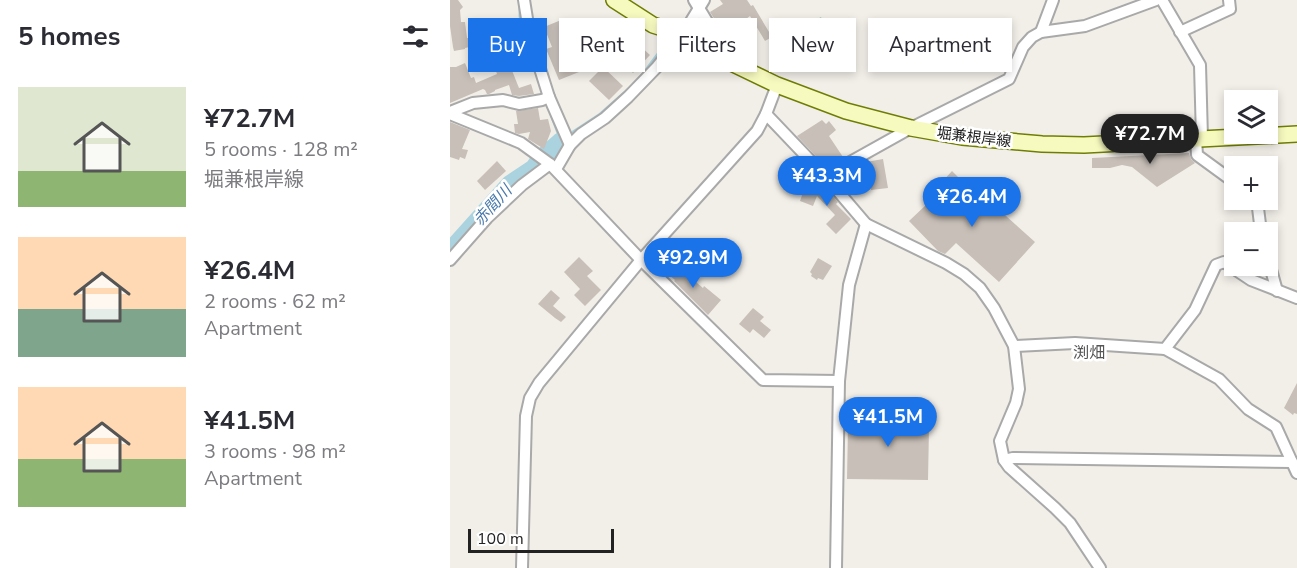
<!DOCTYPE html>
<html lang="en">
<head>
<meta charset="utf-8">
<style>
	:root { --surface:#fff; --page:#f7f7f7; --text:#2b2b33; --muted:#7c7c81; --accent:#1a73e8 }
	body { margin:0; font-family:"Nunito Sans","Noto Sans JP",sans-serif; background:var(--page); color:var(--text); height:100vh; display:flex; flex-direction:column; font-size:22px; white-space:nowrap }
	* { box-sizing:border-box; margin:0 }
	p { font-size:20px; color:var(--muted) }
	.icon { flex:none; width:33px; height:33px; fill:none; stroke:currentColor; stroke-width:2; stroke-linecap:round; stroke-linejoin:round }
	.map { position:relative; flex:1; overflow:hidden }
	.details { display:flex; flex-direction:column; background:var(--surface); width:450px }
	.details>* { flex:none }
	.guide { position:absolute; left:18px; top:18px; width:570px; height:54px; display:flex; gap:12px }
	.fabs { position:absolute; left:774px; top:90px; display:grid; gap:12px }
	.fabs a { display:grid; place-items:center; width:54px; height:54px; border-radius:0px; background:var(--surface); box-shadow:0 3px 9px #0003; font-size:30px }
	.scale { position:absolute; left:18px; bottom:15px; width:146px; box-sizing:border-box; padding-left:6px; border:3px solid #222; border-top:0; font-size:16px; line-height:21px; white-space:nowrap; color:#222; -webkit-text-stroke:4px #fff; paint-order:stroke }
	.price { position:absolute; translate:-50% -51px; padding:0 14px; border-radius:21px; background:var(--accent); color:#fff; font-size:20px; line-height:39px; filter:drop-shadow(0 2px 3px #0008) }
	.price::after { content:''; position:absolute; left:50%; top:36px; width:18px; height:14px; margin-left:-9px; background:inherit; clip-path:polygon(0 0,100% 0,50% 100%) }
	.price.active { background:#222; color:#fff }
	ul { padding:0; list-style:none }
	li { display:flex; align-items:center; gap:18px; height:150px; padding:0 18px }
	li span { display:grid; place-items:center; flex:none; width:168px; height:120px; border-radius:0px; color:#555 }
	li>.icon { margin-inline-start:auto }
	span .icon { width:72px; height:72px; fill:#fffc; stroke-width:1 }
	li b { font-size:26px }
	h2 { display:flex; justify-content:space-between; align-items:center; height:72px; padding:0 18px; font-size:26px }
	.chip { padding:0 21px; border-radius:0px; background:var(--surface); box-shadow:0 3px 9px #0003; font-size:21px; line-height:54px }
	.chip.active { background:var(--accent); color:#fff }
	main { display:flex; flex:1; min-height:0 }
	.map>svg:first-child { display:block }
	.cemetery { fill:url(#cemetery-stones) }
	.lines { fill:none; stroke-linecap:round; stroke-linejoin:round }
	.stream { stroke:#aad3df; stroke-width:3 }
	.river { stroke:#aad3df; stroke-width:18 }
	.building { fill:#c7bfb8 }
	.minor-casing { stroke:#a9a9a9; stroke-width:14 }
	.secondary-casing { stroke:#707d05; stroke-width:18 }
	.minor { stroke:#fff; stroke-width:10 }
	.secondary { stroke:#f7fabf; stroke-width:15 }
	.labels { text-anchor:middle; stroke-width:5; stroke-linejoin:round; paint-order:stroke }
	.street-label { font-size:15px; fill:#222; stroke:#fff }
	.water-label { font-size:16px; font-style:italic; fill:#4a7aab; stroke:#fff }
	.neighbourhood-label { font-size:16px; fill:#555; stroke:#fff }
</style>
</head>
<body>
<main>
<section class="details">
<h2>5 homes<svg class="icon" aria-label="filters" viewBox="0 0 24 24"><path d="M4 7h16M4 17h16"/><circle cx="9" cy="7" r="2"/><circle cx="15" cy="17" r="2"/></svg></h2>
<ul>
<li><span style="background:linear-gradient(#dfe7d0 70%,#8fb573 0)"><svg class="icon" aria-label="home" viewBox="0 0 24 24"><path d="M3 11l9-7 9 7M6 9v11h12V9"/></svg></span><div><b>¥72.7M</b><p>5 rooms · 128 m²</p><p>堀兼根岸線</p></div></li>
<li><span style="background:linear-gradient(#ffd9b3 60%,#7fa58c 0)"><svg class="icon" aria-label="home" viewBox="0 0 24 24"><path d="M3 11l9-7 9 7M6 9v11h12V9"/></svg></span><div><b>¥26.4M</b><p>2 rooms · 62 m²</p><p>Apartment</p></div></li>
<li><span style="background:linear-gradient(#ffd9b3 60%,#8fb573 0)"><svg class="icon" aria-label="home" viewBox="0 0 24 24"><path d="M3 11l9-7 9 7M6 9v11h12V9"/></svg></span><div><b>¥41.5M</b><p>3 rooms · 98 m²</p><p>Apartment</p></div></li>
</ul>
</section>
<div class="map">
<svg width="847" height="568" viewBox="0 0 847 568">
	<defs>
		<pattern id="cemetery-stones" width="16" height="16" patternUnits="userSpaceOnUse" patternTransform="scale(1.5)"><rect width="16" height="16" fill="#aacbaf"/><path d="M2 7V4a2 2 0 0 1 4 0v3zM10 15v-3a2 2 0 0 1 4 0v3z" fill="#92ae96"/></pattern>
	</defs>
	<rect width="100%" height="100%" fill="#f2efe9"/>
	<path class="cemetery" d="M 371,17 L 379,36 L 350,52 L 341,33 Z"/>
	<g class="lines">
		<g class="stream">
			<path d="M 70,5 L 70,16 L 74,31"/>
			<path d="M 78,46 L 82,60"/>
			<path d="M 190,78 L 214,46"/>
			<path d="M 102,117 L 111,141"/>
			<path d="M 123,132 L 149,115 L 183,85"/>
		</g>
		<g class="river">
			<path d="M 96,154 L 111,141"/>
			<path d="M 0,251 L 60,184 L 84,168 L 88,162"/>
		</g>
	</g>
	<g class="building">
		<path d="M 0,0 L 8,0 L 13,7 L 10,10 L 11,22 L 15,22 L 17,38 L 20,38 L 20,47 L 15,48 L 15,49 L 4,51 L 3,47 L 0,26 Z"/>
		<path d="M 270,0 L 297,0 L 301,6 L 303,5 L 322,37 L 315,41 L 300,16 L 284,28 L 285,29 L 275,36 L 260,12 L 273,4 Z"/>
		<path d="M 52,18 L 55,18 L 57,25 L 59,24 L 61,32 L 49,37 L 51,46 L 39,47 L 32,24 Z"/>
		<path d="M 116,18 L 120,28 L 118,29 L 134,70 L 109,80 L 96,49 L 102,47 L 94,27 Z"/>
		<path d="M 189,45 L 200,55 L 183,73 L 171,61 Z"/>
		<path d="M 51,47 L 56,70 L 61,68 L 69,88 L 81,84 L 84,94 L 69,96 L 62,95 L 59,85 L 45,90 L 45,91 L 39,94 L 37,94 L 35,90 L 33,89 L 0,103 L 0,67 L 6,67 L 15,63 L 21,78 L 24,77 L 26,83 L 47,74 L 42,60 L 40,60 L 38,53 Z"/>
		<path d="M 153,67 L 173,86 L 159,100 L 139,81 Z"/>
		<path d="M 88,108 L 90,120 L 98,119 L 101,131 L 94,149 L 78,139 L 80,132 L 69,134 L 65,133 L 64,124 L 68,124 L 66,111 Z"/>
		<path d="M 372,120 L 376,124 L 379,121 L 386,130 L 379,136 L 393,157 L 376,167 L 347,136 Z"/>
		<path d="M 0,122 L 20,130 L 12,149 L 18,150 L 15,159 L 10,157 L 9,160 L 0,157 Z"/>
		<path d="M 739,153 L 741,159 L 745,163 L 707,187 L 682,167 L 672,165 L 660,168 L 642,168 L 642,158 Z"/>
		<path d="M 433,159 L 438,188 L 421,190 L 420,180 L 418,181 L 416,162 Z"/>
		<path d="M 47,161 L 56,171 L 35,190 L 27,181 Z"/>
		<path d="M 403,169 L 413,184 L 404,190 L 405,192 L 401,195 L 389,181 L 398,176 L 396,173 Z"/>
		<path d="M 502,171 L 542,211 L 546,207 L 585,242 L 549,282 L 506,243 L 495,254 L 488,251 L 459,221 L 495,187 L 491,183 Z"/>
		<path d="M 356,184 L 372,191 L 375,188 L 388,202 L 386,204 L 401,219 L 386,234 L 376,224 L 385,215 L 367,196 L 363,206 L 350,201 Z"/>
		<path d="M 129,257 L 143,271 L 137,276 L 151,290 L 135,306 L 124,295 L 130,289 L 114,272 Z"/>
		<path d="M 368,258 L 382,266 L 373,280 L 368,278 L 367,280 L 361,276 L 362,274 L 360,272 Z"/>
		<path d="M 216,262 L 218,262 L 239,279 L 240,277 L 253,288 L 254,286 L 271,300 L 258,315 L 224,281 L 225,280 L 211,268 Z"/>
		<path d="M 101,290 L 110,298 L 103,306 L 116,317 L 111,322 L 105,318 L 88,304 Z"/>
		<path d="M 303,308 L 314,317 L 310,321 L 321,330 L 314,338 L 303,329 L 300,333 L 289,324 Z"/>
		<path d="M 847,383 L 847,414 L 844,413 L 843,415 L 834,408 Z"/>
		<path d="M 414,411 L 460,412 L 460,427 L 479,428 L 478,480 L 397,479 L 398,426 L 414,427 Z"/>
	</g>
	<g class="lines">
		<defs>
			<g id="minor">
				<path d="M 74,0 L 80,37 L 99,97 L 120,145"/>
				<path d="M 244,0 L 275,51 L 275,60"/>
				<path d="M 712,0 L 750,65 L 752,138"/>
				<path d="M 591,32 L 603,0"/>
				<path d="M 730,32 L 780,9 L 779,0"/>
				<path d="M 0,112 L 23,103 L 53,100 L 69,104 L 92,100 L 99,97"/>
				<path d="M 0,114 L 71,143 L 100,164 L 191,260 L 313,380 L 389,381"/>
				<path d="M 316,114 L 375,176 L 416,224 L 496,263 L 514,274 L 530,288 L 544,308 L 564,346 L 569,389 L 566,403 L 550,441 L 554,460 L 559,467 L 605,508 L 620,523 L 650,568"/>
				<path d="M 746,139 L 747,155 L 784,182"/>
				<path d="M 106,169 L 120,145 L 131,134 L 155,118 L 178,97 L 207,67 L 232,36 L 254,0"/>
				<path d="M 375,176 L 461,128 L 559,79 L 573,47 L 582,37 L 591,32 L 635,26 L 706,0"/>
				<path d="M 807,200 L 811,232"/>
				<path d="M 818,259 L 827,291"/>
				<path d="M 0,260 L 37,218 L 72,185 L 100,164"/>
				<path d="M 564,346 L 625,343 L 715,349 L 769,379 L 798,409 L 826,427 L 847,473"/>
				<path d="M 715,349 L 745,310 L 766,265 L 774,262 L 801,280 L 847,298"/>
				<path d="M 554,460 L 563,458 L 842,462"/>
				<path d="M 72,568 L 76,416 L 80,398 L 89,383 L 191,260 L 307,131 L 316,114 L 327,85"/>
				<path d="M 386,568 L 389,381 L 399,285 L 416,224"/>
			</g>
			<path id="secondary" d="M 164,0 L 203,25 L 222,31 L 275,60 L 327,85 L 396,111 L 461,128 L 512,137 L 592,144 L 634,145 L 847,134"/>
		</defs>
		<use href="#minor" class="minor-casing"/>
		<use href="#secondary" class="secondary-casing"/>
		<use href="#minor" class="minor"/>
		<use href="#secondary" class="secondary"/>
	</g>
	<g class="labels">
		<g class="street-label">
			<text transform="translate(524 137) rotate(7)" y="5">堀兼根岸線</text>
		</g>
		<g class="water-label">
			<text transform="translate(42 205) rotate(-48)" y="6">赤間川</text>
		</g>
		<g class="neighbourhood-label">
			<text x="639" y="358">渕畑</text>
		</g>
	</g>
</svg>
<div class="fabs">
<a><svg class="icon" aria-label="layers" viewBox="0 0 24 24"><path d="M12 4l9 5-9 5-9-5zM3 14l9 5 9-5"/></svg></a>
<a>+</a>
<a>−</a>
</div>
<div class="scale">100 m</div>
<b class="price active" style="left:700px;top:165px">¥72.7M</b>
<b class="price" style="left:377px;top:207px">¥43.3M</b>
<b class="price" style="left:522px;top:228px">¥26.4M</b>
<b class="price" style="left:243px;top:289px">¥92.9M</b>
<b class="price" style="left:438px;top:448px">¥41.5M</b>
<div class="guide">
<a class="chip active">Buy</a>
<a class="chip">Rent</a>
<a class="chip">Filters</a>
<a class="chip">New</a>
<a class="chip">Apartment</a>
</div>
</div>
</main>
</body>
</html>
